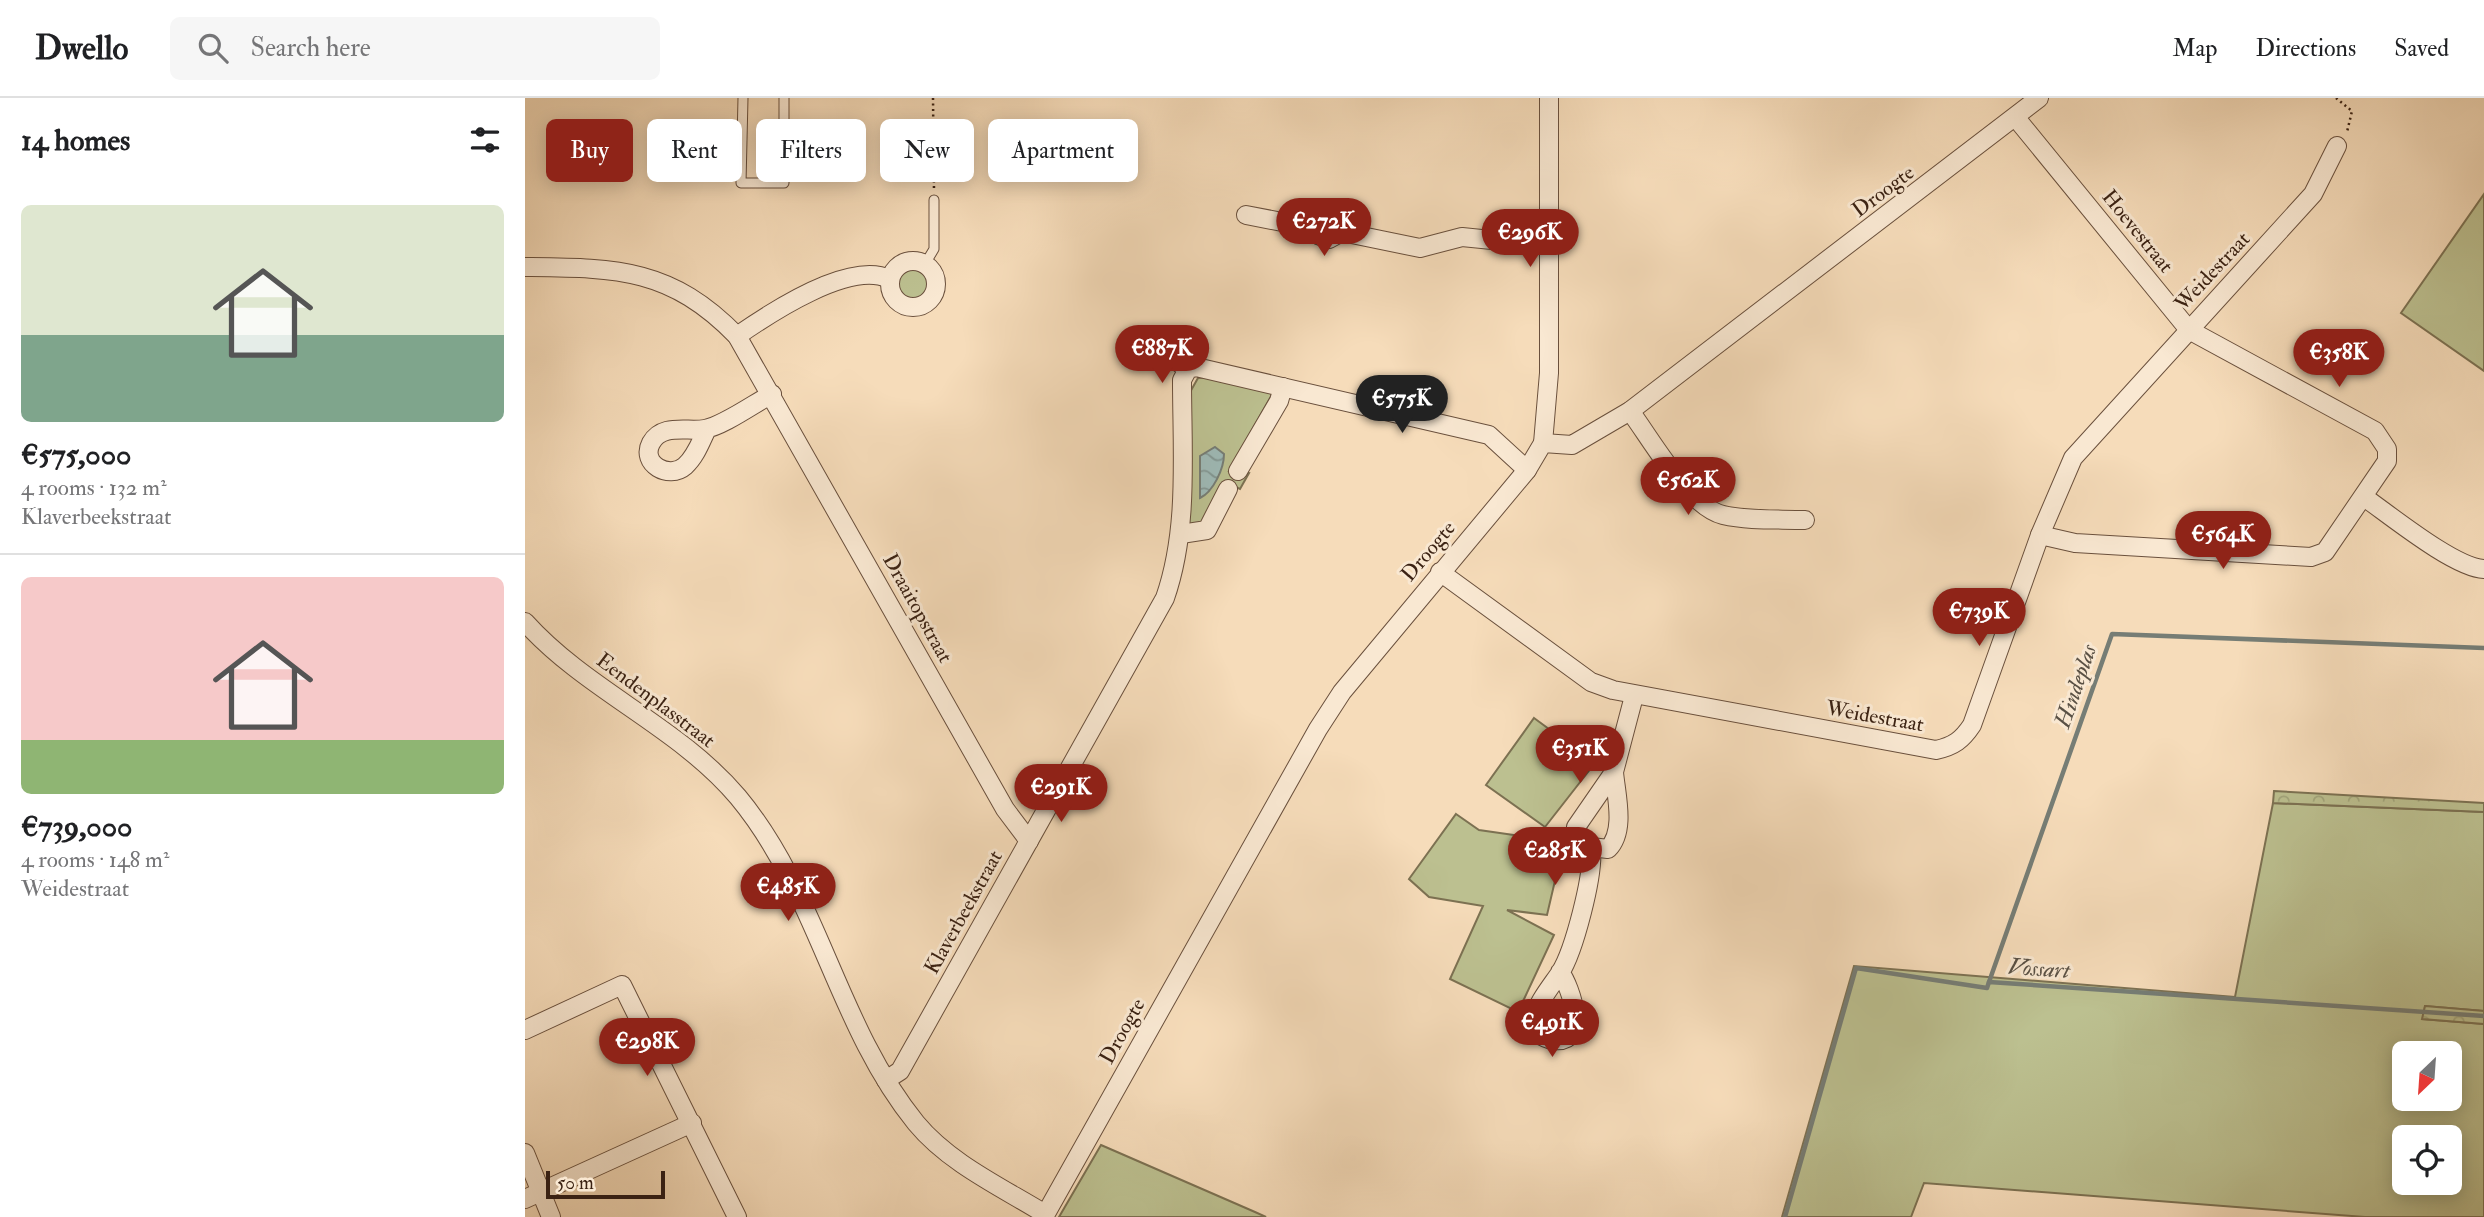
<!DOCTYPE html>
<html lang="en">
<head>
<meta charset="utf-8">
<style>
	:root { --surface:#fff; --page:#f6f6f6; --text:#202124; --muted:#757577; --line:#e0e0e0; --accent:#8f2418 }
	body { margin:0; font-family:"IM FELL Double Pica",serif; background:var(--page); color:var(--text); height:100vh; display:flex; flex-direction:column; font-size:26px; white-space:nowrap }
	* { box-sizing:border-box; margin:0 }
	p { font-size:23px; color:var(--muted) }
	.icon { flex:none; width:38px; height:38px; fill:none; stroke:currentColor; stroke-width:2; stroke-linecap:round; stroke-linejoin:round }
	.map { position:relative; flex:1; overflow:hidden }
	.sheet { display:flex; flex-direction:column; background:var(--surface); width:525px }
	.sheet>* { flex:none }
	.top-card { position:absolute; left:21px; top:21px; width:665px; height:63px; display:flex; gap:14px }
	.needle { width:46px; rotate:205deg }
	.buttons { position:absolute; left:1867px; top:943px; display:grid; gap:14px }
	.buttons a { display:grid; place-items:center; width:70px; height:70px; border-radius:10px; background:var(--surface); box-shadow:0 4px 18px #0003; font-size:35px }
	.scale { position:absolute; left:21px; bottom:18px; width:119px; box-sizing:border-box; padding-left:7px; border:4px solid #3b2213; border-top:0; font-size:19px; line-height:24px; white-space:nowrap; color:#3b2213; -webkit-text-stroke:5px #f9e8d2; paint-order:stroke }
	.price { position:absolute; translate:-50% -60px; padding:0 16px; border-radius:24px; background:var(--accent); color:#fff; font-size:23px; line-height:46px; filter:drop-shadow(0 2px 4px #0008) }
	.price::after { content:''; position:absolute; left:50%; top:42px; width:21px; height:16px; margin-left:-10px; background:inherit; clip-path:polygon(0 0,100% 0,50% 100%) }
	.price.current { background:#222; color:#fff }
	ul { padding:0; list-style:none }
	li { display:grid; align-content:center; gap:14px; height:371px; padding:0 21px }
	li+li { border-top:2px solid var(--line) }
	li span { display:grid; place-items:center; height:217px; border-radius:10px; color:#555 }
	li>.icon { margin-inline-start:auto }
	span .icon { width:126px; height:126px; fill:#fffc; stroke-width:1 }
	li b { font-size:30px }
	h2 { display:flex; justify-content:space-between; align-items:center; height:84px; padding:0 21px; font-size:30px }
	.pill { padding:0 24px; border-radius:10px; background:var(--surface); box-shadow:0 4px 18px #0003; font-size:24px; line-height:63px }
	.pill.current { background:var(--accent); color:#fff }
	header { display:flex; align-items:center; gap:42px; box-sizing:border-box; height:98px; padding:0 35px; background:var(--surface); border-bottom:2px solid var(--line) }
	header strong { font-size:33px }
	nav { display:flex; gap:38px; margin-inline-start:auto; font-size:24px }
	.search { width:490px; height:63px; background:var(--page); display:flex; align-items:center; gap:18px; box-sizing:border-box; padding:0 24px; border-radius:10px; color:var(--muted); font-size:26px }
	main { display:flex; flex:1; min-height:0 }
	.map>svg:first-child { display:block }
	.grass { fill:#bcc090; stroke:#7c7152; stroke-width:2; fill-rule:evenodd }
	.forest { fill:url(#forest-crowns); stroke:#7c7152; stroke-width:2 }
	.water { fill:url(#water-waves); stroke:#767d75; stroke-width:2 }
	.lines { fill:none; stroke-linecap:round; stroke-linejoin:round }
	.stream { stroke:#767d75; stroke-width:4.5 }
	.service-casing { stroke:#6a503d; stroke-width:11 }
	.minor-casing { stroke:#6a503d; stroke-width:20 }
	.path { stroke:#3b2213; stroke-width:2.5; stroke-dasharray:2 3.5; stroke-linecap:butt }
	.service { stroke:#f9e8d2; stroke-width:9 }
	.minor { stroke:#f9e8d2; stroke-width:18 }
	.labels { text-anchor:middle; stroke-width:6; stroke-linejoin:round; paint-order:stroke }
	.street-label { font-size:21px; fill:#3b2213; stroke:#f9e8d2 }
	.water-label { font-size:23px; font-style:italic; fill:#595044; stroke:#f9e8d2 }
</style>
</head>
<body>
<header>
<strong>Dwello</strong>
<div class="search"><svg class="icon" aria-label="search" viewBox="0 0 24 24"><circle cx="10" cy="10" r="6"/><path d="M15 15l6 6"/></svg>Search here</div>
<nav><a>Map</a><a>Directions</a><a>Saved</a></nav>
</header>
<main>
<section class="sheet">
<h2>14 homes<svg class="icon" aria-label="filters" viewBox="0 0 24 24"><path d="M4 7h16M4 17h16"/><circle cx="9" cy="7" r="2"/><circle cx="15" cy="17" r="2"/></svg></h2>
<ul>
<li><span style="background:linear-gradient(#dfe7d0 60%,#7fa58c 0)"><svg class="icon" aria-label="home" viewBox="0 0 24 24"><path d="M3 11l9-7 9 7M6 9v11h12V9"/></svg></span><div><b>€575,000</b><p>4 rooms · 132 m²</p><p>Klaverbeekstraat</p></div></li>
<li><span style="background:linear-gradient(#f6c9c9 75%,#8fb573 0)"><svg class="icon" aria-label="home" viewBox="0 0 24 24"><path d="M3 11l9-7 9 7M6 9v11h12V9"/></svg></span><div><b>€739,000</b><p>4 rooms · 148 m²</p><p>Weidestraat</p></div></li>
</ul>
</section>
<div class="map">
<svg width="1959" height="1119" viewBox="0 0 1959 1119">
	<defs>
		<pattern id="forest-crowns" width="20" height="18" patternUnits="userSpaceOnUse" patternTransform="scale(1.75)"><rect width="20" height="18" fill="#bcc090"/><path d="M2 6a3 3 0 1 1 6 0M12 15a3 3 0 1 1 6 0" fill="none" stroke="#a2a57b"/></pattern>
		<pattern id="water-waves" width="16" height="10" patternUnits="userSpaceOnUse" patternTransform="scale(1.75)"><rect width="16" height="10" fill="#9ebab7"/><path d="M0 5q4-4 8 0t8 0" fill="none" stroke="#829794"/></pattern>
	</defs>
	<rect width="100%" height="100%" fill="#f6dcba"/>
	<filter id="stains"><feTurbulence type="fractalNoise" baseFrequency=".00286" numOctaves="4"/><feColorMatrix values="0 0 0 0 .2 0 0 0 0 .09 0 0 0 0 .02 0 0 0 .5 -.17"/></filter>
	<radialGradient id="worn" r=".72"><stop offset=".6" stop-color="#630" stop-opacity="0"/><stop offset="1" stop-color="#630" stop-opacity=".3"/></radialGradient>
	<g class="grass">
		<path d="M 1959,96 L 1959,273 L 1876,215 Z"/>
		<circle cx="388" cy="185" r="17"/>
		<path d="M 685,279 L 749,293 L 704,373 L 724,375 L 715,391 L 702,385 L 681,425 L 669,433 L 661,424 L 664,296 L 673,280 Z"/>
		<path d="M 1009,620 L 1070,665 L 1020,729 L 961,687 Z"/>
		<path d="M 1748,705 L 1959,714 L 1959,913 L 1900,908 L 1898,921 L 1959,926 L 1959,1119 L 1840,1119 L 1399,1085 L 1386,1119 L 1257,1119 L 1329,868 L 1710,899 ZM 1880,956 L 1925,956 L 1925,1001 L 1880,1001 ZM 1880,1040 L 1925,1040 L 1925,1085 L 1880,1085 Z"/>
		<path d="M 931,716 L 954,732 L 1039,744 L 1022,817 L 982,812 L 1029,837 L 993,914 L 925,881 L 958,808 L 904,799 L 884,781 Z"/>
		<path d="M 576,1047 L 730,1114 L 741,1119 L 534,1119 Z"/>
	</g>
	<g class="forest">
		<path d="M 1749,693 L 1959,705 L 1959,714 L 1748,705 Z"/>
		<path d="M 1900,908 L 1959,913 L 1959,926 L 1897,921 Z"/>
	</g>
	<path class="water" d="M 690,349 L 699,356 C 699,371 688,394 675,400 L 675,358 Z"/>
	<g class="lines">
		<g class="stream">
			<path d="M 1464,884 L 1587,536 L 1959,550"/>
			<path d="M 1260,1119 L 1331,870 L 1462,890 L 1464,884 L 1959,918"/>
		</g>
		<defs>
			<g id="service">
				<path d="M 218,0 L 216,85 L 259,85 L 259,0"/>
				<path d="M 400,166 L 409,151 L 409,102"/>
			</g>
			<g id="minor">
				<path d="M 1491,20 L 1664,232 L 1850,333 L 1862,351 L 1862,363 L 1800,454 L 1786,459 L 1550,445 L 1515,437"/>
				<path d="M 721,117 L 788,130 L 793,137 L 804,141 L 817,134"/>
				<path d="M 788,130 L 798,123 L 806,124 L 817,134 L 895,150 L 937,139 L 1025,148"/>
				<circle cx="388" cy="186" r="23"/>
				<path d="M 0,169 C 90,170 145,169 212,238 L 480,711 L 504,743"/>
				<path d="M 212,238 C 245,215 325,162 364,181"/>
				<path d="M 640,255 L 663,271"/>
				<path d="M 1105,313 C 1126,341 1164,409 1198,417 C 1224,423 1253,421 1280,422"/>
				<path d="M 182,331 C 176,343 171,358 160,368 C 144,382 115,366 126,345 C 137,325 162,334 180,331 C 198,328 230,305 247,296"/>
				<path d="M 1018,345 L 1024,275 L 1024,0"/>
				<path d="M 713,373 L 754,303 L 758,289"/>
				<path d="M 1839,399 C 1866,418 1930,470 1959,471"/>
				<path d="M 656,436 L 682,432 L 703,391"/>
				<path d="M 915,474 L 1066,584 L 1088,592 L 1411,652 C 1429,648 1437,642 1447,627 L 1515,437 L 1548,360 L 1788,96 L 1812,48"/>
				<path d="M 0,524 C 62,593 153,628 213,699 C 293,795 312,928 391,1025 C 424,1065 476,1089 520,1116"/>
				<path d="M 1089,674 C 1091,697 1101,733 1083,751 L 1058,748 L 1051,729 L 1089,674 L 1109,598"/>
				<path d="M 1035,874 C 1046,889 1065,946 1029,942 C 1018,941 1008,934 1009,921 C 1011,906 1027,887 1035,875 C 1049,853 1069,777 1066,751"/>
				<path d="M 0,932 L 97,887 L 212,1119"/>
				<path d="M 361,982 L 375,973 L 640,500 C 664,431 657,355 657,282 L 663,271 L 671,269 L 964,337 L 1002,372"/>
				<path d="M 0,1055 L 26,1119"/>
				<path d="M 0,1101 L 167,1025"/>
				<path d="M 519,1119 L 793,631 L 817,594 L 1002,372 L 1018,345 L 1047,347 L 1105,313 L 1514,0"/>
			</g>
		</defs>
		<use href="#service" class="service-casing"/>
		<use href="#minor" class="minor-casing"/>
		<g class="path">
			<path d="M 408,0 L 409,92"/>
			<path d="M 1811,0 L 1827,13 L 1822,34"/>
		</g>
		<use href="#service" class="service"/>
		<use href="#minor" class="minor"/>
	</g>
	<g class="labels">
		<g class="street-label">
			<text transform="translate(1358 93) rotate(-37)" y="7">Droogte</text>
			<text transform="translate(1613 133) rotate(51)" y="7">Hoevestraat</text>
			<text transform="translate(1687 173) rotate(-47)" y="7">Weidestraat</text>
			<text transform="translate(903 453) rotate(-50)" y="7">Droogte</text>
			<text transform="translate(393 510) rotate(61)" y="7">Draaitopstraat</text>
			<text transform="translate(131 602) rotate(37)" y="7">Eendenplasstraat</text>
			<text transform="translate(1350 618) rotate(10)" y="7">Weidestraat</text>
			<text transform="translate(438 814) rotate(-61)" y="7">Klaverbeekstraat</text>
			<text transform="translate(597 933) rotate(-61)" y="7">Droogte</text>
		</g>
		<g class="water-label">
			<text transform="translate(1550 588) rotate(-71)" y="8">Hindeplas</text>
			<text transform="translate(1514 870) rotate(4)" y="8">Vossart</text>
		</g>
	</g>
	<rect width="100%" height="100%" filter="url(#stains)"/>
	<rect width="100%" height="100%" fill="url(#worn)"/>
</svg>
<div class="buttons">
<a><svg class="needle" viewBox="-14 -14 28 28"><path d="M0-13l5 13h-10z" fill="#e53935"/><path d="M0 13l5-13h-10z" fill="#757577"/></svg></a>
<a><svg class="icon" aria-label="locate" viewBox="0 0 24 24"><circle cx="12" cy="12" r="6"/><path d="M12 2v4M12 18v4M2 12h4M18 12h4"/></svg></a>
</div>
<div class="scale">50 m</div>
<b class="price" style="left:799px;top:160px">€272K</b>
<b class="price" style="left:1005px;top:171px">€296K</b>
<b class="price" style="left:637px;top:287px">€887K</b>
<b class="price" style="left:1814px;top:291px">€358K</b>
<b class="price current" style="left:877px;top:337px">€575K</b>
<b class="price" style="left:1163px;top:419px">€562K</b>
<b class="price" style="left:1698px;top:473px">€564K</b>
<b class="price" style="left:1454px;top:550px">€739K</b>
<b class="price" style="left:1055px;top:687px">€351K</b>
<b class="price" style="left:536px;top:726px">€291K</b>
<b class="price" style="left:1030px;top:789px">€285K</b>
<b class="price" style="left:263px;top:825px">€485K</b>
<b class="price" style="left:1027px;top:961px">€491K</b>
<b class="price" style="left:122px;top:980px">€298K</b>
<div class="top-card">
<a class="pill current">Buy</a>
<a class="pill">Rent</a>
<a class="pill">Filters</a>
<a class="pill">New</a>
<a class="pill">Apartment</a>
</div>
</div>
</main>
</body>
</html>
